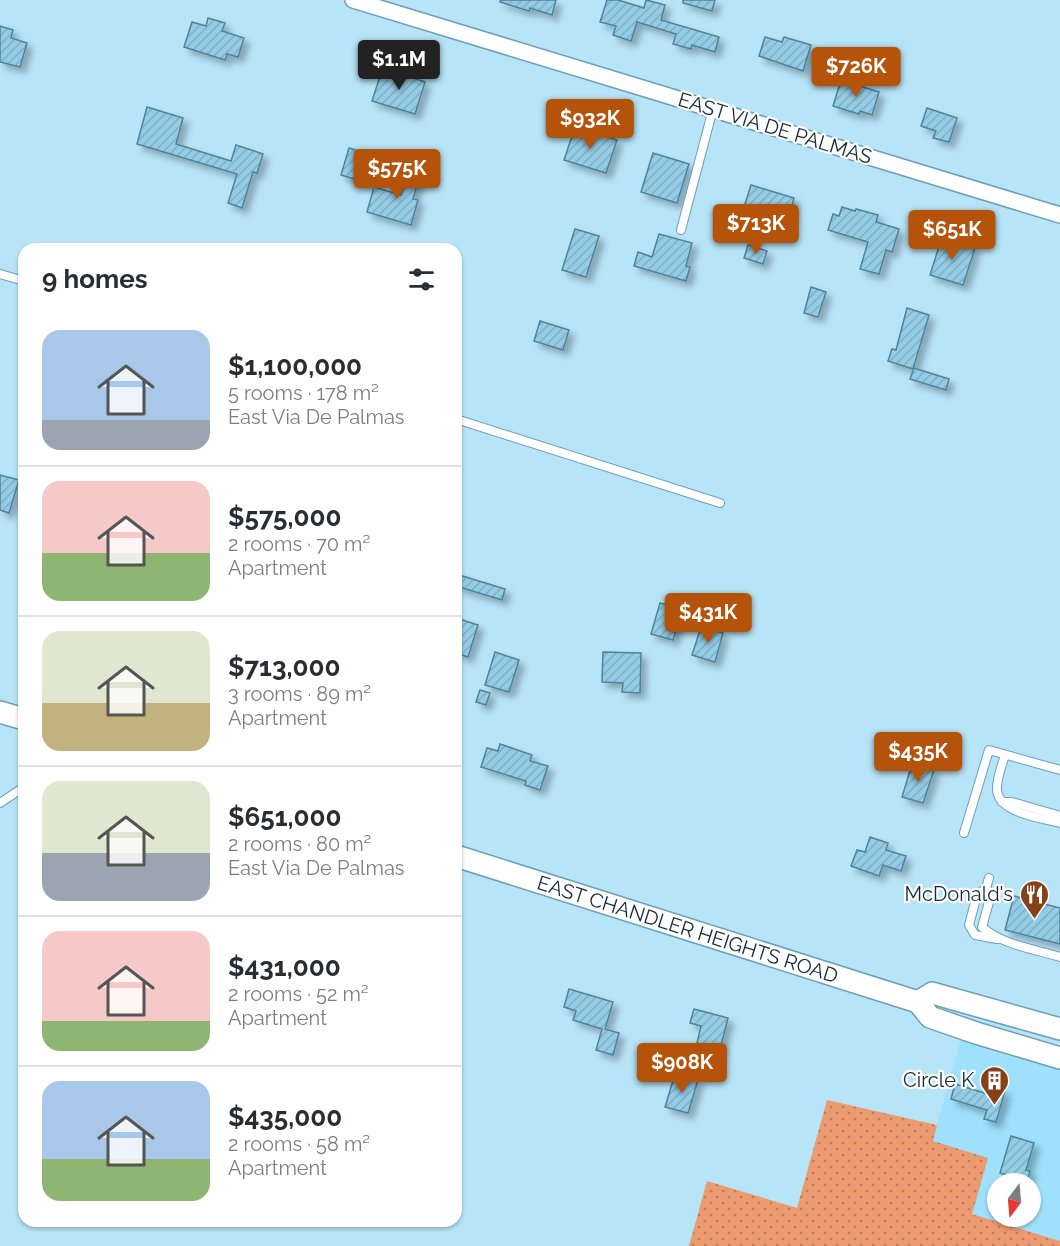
<!DOCTYPE html>
<html lang="en">
<head>
<meta charset="utf-8">
<style>
	:root { --surface:#fff; --page:#f2f2f3; --text:#2b2b33; --muted:#7c7c81; --line:#e1e1e2; --accent:#b45309 }
	body { margin:0; font-family:Raleway,sans-serif; background:var(--page); color:var(--text); height:100vh; display:flex; flex-direction:column; font-size:22px; white-space:nowrap }
	* { box-sizing:border-box; margin:0 }
	p { font-size:20px; color:var(--muted) }
	.icon { flex:none; width:33px; height:33px; fill:none; stroke:currentColor; stroke-width:2; stroke-linecap:round; stroke-linejoin:round }
	.map { position:relative; flex:1; overflow:hidden }
	.side { position:absolute; left:18px; top:243px; width:444px; height:984px; display:flex; flex-direction:column; background:var(--surface); border-radius:18px; box-shadow:0 2px 4px #0004 }
	.side>* { flex:none }
	.needle { width:39px; rotate:196deg }
	.fabs { position:absolute; left:987px; top:1173px; display:grid; gap:12px }
	.fabs a { display:grid; place-items:center; width:54px; height:54px; border-radius:50%; background:var(--surface); box-shadow:0 2px 4px #0004; font-size:30px }
	.price { position:absolute; translate:-50% -51px; padding:0 14px; border-radius:6px; background:var(--accent); color:#fff; font-size:20px; line-height:39px; filter:drop-shadow(0 2px 3px #0008) }
	.price::after { content:''; position:absolute; left:50%; top:36px; width:18px; height:14px; margin-left:-9px; background:inherit; clip-path:polygon(0 0,100% 0,50% 100%) }
	.price.active { background:#222; color:#fff }
	ul { padding:0; list-style:none }
	li { display:flex; align-items:center; gap:18px; height:150px; padding:0 24px }
	li+li { border-top:2px solid var(--line) }
	li span { display:grid; place-items:center; flex:none; width:168px; height:120px; border-radius:18px; color:#555 }
	li>.icon { margin-inline-start:auto }
	span .icon { width:72px; height:72px; fill:#fffc; stroke-width:1 }
	li b { font-size:26px }
	h2 { display:flex; justify-content:space-between; align-items:center; height:72px; padding:0 24px; font-size:26px }
	.map>svg:first-child { display:block }
	.built { fill:#9fe0fd; fill-rule:evenodd }
	.grass { fill:url(#grass-dots) }
	.building { fill:url(#building-hatch); stroke:#4e839b; stroke-width:1.5; filter:url(#shadow) }
	.lines { fill:none; stroke-linecap:round; stroke-linejoin:round }
	.service-casing { stroke:#6aa0b8; stroke-width:10 }
	.minor-casing { stroke:#6aa0b8; stroke-width:18 }
	.secondary-casing { stroke:#6aa0b8; stroke-width:24 }
	.service { stroke:#fff; stroke-width:8 }
	.minor { stroke:#fff; stroke-width:15 }
	.secondary { stroke:#fff; stroke-width:21 }
	.labels { text-anchor:middle; stroke-width:4.5; stroke-linejoin:round; paint-order:stroke }
	.street-label { font-size:20px; fill:#152b35; stroke:#fdfdfd }
	.poi-label { font-size:20px; fill:#152b35; stroke:#fdfdfd; text-anchor:end }
</style>
</head>
<body>
<div class="map">
<svg width="1060" height="1246" viewBox="0 0 1060 1246">
	<defs>
		<pattern id="grass-dots" width="8" height="8" patternUnits="userSpaceOnUse" patternTransform="scale(1.5)"><rect width="8" height="8" fill="#ec9a70"/><path d="M2 2h.1M6 6h.1" fill="none" stroke="#be7e5d" stroke-width="1.8" stroke-linecap="round"/></pattern>
		<pattern id="building-hatch" width="6" height="6" patternUnits="userSpaceOnUse" patternTransform="scale(1.5)"><rect width="6" height="6" fill="#95cce5"/><path d="M-1 1l2-2M0 6l6-6M5 7l2-2" fill="none" stroke="#80afc5"/></pattern>
		<filter id="shadow"><feDropShadow dx="5.5" dy="5.5" stdDeviation="3" flood-color="#0004"/></filter>
	</defs>
	<rect width="100%" height="100%" fill="#b8e4f8"/>
	<path class="built" d="M 961,1038 L 1003,1054 L 1060,1070 L 1060,1241 L 972,1214 L 933,1140 ZM 998,1184 L 1030,1184 L 1030,1216 L 998,1216 Z"/>
	<path class="grass" d="M 827,1100 L 937,1125 L 933,1141 L 988,1158 L 972,1214 L 1060,1241 L 1060,1246 L 689,1246 L 707,1181 L 797,1208 Z"/>
	<g class="building">
		<path d="M 500,0 L 556,0 L 552,15 L 530,8 L 529,11 L 500,2 Z"/>
		<path d="M 607,0 L 618,0 L 644,8 L 646,0 L 665,5 L 661,20 L 719,37 L 715,52 L 692,45 L 691,49 L 673,44 L 676,34 L 637,22 L 631,41 L 613,35 L 616,26 L 600,22 Z"/>
		<path d="M 683,0 L 715,0 L 712,11 L 683,3 Z"/>
		<path d="M 208,18 L 225,23 L 222,31 L 244,38 L 238,57 L 227,54 L 225,60 L 184,47 L 192,22 L 206,26 Z"/>
		<path d="M 0,26 L 13,30 L 11,38 L 27,43 L 20,67 L 0,62 Z"/>
		<path d="M 765,37 L 782,42 L 784,37 L 811,45 L 803,71 L 759,56 Z"/>
		<path d="M 383,67 L 425,82 L 415,114 L 372,101 Z"/>
		<path d="M 841,80 L 879,92 L 872,115 L 860,111 L 859,114 L 833,106 Z"/>
		<path d="M 147,107 L 183,118 L 176,144 L 231,161 L 236,145 L 263,154 L 257,173 L 253,172 L 242,208 L 228,203 L 237,174 L 137,144 Z"/>
		<path d="M 927,108 L 957,118 L 949,142 L 933,138 L 936,131 L 921,126 Z"/>
		<path d="M 575,127 L 617,140 L 606,173 L 564,160 Z"/>
		<path d="M 349,148 L 375,156 L 367,183 L 341,175 Z"/>
		<path d="M 653,153 L 689,164 L 677,203 L 641,192 Z"/>
		<path d="M 411,165 L 422,168 L 413,199 L 418,200 L 411,225 L 367,212 L 374,187 L 401,195 Z"/>
		<path d="M 751,185 L 794,198 L 786,226 L 771,222 L 772,218 L 753,212 L 755,207 L 745,204 Z"/>
		<path d="M 842,207 L 855,211 L 856,209 L 878,215 L 876,222 L 899,229 L 892,252 L 886,250 L 879,274 L 860,269 L 868,242 L 828,230 L 833,214 L 839,216 Z"/>
		<path d="M 575,229 L 599,236 L 586,277 L 562,270 Z"/>
		<path d="M 659,234 L 692,243 L 686,266 L 690,267 L 686,281 L 634,266 L 638,252 L 652,257 Z"/>
		<path d="M 942,237 L 975,248 L 963,285 L 930,275 Z"/>
		<path d="M 748,245 L 767,251 L 763,264 L 744,258 Z"/>
		<path d="M 811,287 L 826,292 L 818,317 L 804,313 Z"/>
		<path d="M 907,308 L 929,315 L 913,369 L 888,361 L 892,349 L 896,350 Z"/>
		<path d="M 540,321 L 569,330 L 563,350 L 534,341 Z"/>
		<path d="M 914,368 L 949,379 L 946,390 L 910,379 Z"/>
		<path d="M 0,475 L 19,480 L 9,513 L 0,510 Z"/>
		<path d="M 456,574 L 505,589 L 502,600 L 456,586 Z"/>
		<path d="M 660,603 L 682,609 L 673,640 L 651,634 Z"/>
		<path d="M 456,618 L 478,625 L 468,657 L 456,653 Z"/>
		<path d="M 701,627 L 723,633 L 715,662 L 692,655 Z"/>
		<path d="M 495,652 L 519,660 L 509,692 L 485,685 Z"/>
		<path d="M 603,652 L 641,653 L 640,693 L 622,692 L 623,683 L 602,682 Z"/>
		<path d="M 480,690 L 490,693 L 486,705 L 476,702 Z"/>
		<path d="M 500,744 L 532,755 L 530,761 L 548,766 L 540,790 L 525,785 L 526,781 L 481,767 L 487,748 L 498,751 Z"/>
		<path d="M 912,764 L 934,770 L 923,803 L 902,797 Z"/>
		<path d="M 870,837 L 888,843 L 886,850 L 906,856 L 901,871 L 883,865 L 879,876 L 851,866 L 857,850 L 865,852 Z"/>
		<path d="M 1014,896 L 1060,908 L 1060,944 L 1005,930 Z"/>
		<path d="M 569,989 L 613,1002 L 605,1029 L 619,1033 L 613,1055 L 596,1050 L 602,1029 L 573,1020 L 576,1011 L 564,1007 Z"/>
		<path d="M 694,1009 L 728,1018 L 720,1049 L 697,1043 L 701,1026 L 690,1023 Z"/>
		<path d="M 675,1074 L 698,1080 L 688,1113 L 665,1107 Z"/>
		<path d="M 955,1084 L 991,1095 L 993,1088 L 1005,1091 L 996,1122 L 984,1119 L 987,1110 L 951,1099 Z"/>
		<path d="M 1011,1136 L 1034,1143 L 1026,1170 L 1030,1171 L 1027,1181 L 1000,1173 Z"/>
	</g>
	<g class="lines">
		<defs>
			<g id="service">
				<path d="M 681,230 L 713,109"/>
				<path d="M 0,274 L 24,281"/>
				<path d="M 456,419 L 720,503"/>
				<path d="M 1005,755 C 1002,765 997,777 997,788 C 996,813 1042,818 1060,823"/>
				<path d="M 1002,802 L 1012,802 L 1060,816"/>
				<path d="M 0,803 L 24,787"/>
				<path d="M 964,833 L 989,750 L 1060,770"/>
				<path d="M 989,878 L 986,888 L 977,895 L 969,925 L 975,935 L 997,939"/>
				<path d="M 986,888 L 991,895 L 982,927 C 1002,945 1035,949 1060,957"/>
			</g>
			<path id="minor" d="M 353,0 L 1060,215"/>
			<g id="secondary">
				<path d="M 0,712 L 24,719"/>
				<path id="s1" d="M 456,856 L 918,1002 L 930,1017 L 976,1033 L 1060,1058"/>
				<path d="M 918,1002 L 932,993 L 1060,1029"/>
			</g>
		</defs>
		<use href="#service" class="service-casing"/>
		<use href="#minor" class="minor-casing"/>
		<use href="#secondary" class="secondary-casing"/>
		<use href="#service" class="service"/>
		<use href="#minor" class="minor"/>
		<use href="#secondary" class="secondary"/>
	</g>
	<defs>
		<symbol id="restaurant-pin" viewBox="-11 -11 22 30"><path d="M0 17L-7.5 6A9.5 9.5 0 1 1 7.5 6Z" fill="#854117" stroke="#fdfdfd"/><path d="M-5-6h1v4h1v-4h1v4h1v-4h1v5L-1.5 .5V6h-2V.5L-5-1ZM5-6V6H3V1.5H1.5Q1.5-4 5-6Z" fill="#fff"/></symbol>
		<symbol id="building-pin" viewBox="-11 -11 22 30"><path d="M0 17L-7.5 6A9.5 9.5 0 1 1 7.5 6Z" fill="#854117" stroke="#fdfdfd"/><path d="M-4-6H4V6H1V3H-1V6H-4ZM-2.5-4.3h1.7v1.8h-1.7ZM.8-4.3h1.7v1.8H.8ZM-2.5-1h1.7V.8h-1.7ZM.8-1h1.7V.8H.8Z" fill="#fff"/></symbol>
	</defs>
	<g fill-rule="evenodd">
		<use href="#restaurant-pin" x="1018" y="878" width="33" height="45"/>
		<use href="#building-pin" x="978" y="1064" width="33" height="45"/>
	</g>
	<g class="labels">
		<g class="street-label">
			<text transform="translate(775 128) rotate(17)" y="7">EAST VIA DE PALMAS</text>
			<text dy="7" stroke="none"><textPath href="#s1" startOffset="243">EAST CHANDLER HEIGHTS ROAD</textPath></text>
		</g>
		<g class="poi-label">
			<text x="1013" y="901">McDonald's</text>
			<text x="974" y="1087">Circle K</text>
		</g>
	</g>
</svg>
<div class="fabs">
<a><svg class="needle" viewBox="-14 -14 28 28"><path d="M0-13l5 13h-10z" fill="#e53935"/><path d="M0 13l5-13h-10z" fill="#7c7c81"/></svg></a>
</div>
<b class="price active" style="left:399px;top:91px">$1.1M</b>
<b class="price" style="left:856px;top:98px">$726K</b>
<b class="price" style="left:590px;top:150px">$932K</b>
<b class="price" style="left:397px;top:200px">$575K</b>
<b class="price" style="left:756px;top:255px">$713K</b>
<b class="price" style="left:952px;top:261px">$651K</b>
<b class="price" style="left:708px;top:644px">$431K</b>
<b class="price" style="left:918px;top:783px">$435K</b>
<b class="price" style="left:682px;top:1094px">$908K</b>
<section class="side">
<h2>9 homes<svg class="icon" aria-label="filters" viewBox="0 0 24 24"><path d="M4 7h16M4 17h16"/><circle cx="9" cy="7" r="2"/><circle cx="15" cy="17" r="2"/></svg></h2>
<ul>
<li><span style="background:linear-gradient(#a9c7e8 75%,#9aa5b1 0)"><svg class="icon" aria-label="home" viewBox="0 0 24 24"><path d="M3 11l9-7 9 7M6 9v11h12V9"/></svg></span><div><b>$1,100,000</b><p>5 rooms · 178 m²</p><p>East Via De Palmas</p></div></li>
<li><span style="background:linear-gradient(#f6c9c9 60%,#8fb573 0)"><svg class="icon" aria-label="home" viewBox="0 0 24 24"><path d="M3 11l9-7 9 7M6 9v11h12V9"/></svg></span><div><b>$575,000</b><p>2 rooms · 70 m²</p><p>Apartment</p></div></li>
<li><span style="background:linear-gradient(#dfe7d0 60%,#c2b280 0)"><svg class="icon" aria-label="home" viewBox="0 0 24 24"><path d="M3 11l9-7 9 7M6 9v11h12V9"/></svg></span><div><b>$713,000</b><p>3 rooms · 89 m²</p><p>Apartment</p></div></li>
<li><span style="background:linear-gradient(#dfe7d0 60%,#9aa5b1 0)"><svg class="icon" aria-label="home" viewBox="0 0 24 24"><path d="M3 11l9-7 9 7M6 9v11h12V9"/></svg></span><div><b>$651,000</b><p>2 rooms · 80 m²</p><p>East Via De Palmas</p></div></li>
<li><span style="background:linear-gradient(#f6c9c9 75%,#8fb573 0)"><svg class="icon" aria-label="home" viewBox="0 0 24 24"><path d="M3 11l9-7 9 7M6 9v11h12V9"/></svg></span><div><b>$431,000</b><p>2 rooms · 52 m²</p><p>Apartment</p></div></li>
<li><span style="background:linear-gradient(#a9c7e8 65%,#8fb573 0)"><svg class="icon" aria-label="home" viewBox="0 0 24 24"><path d="M3 11l9-7 9 7M6 9v11h12V9"/></svg></span><div><b>$435,000</b><p>2 rooms · 58 m²</p><p>Apartment</p></div></li>
</ul>
</section>
</div>
</body>
</html>
